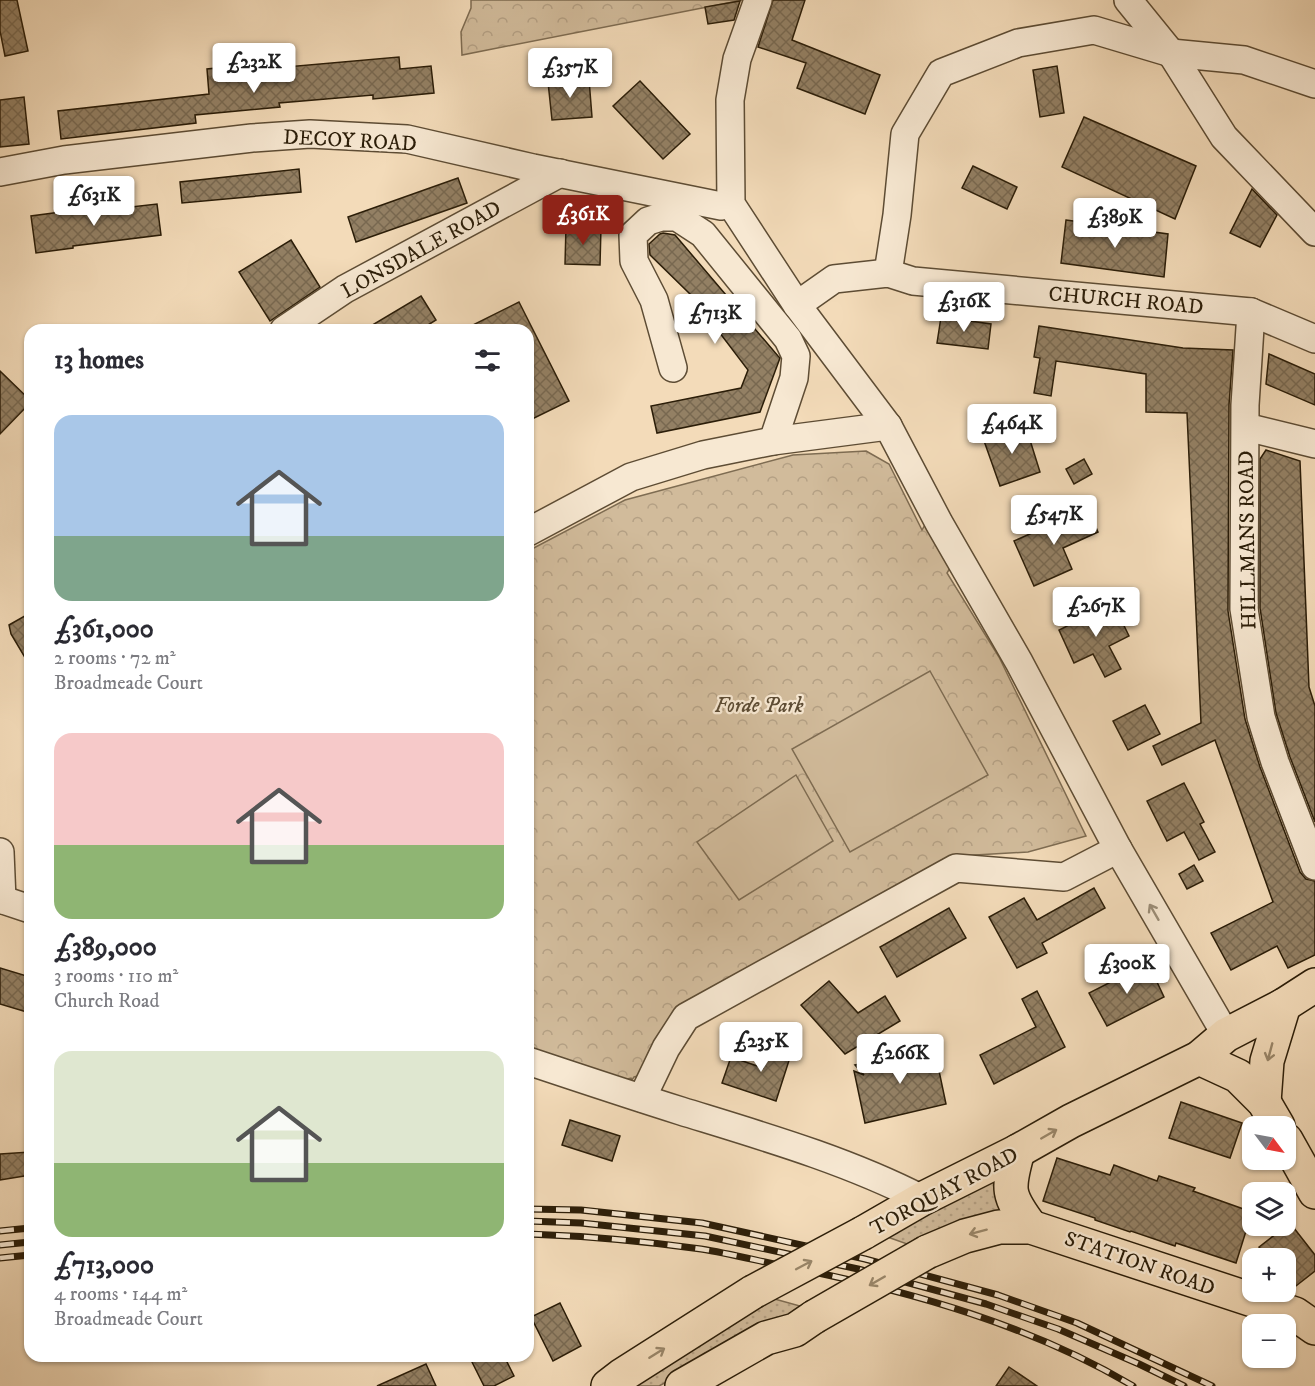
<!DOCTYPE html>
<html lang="en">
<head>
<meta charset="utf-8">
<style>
	:root { --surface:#fff; --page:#f2f2f3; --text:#2b2b33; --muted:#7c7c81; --accent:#8f2418 }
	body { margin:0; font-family:"IM FELL DW Pica",serif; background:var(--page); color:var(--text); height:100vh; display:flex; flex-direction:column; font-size:22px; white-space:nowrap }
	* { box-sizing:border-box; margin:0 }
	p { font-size:20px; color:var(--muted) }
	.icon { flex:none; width:33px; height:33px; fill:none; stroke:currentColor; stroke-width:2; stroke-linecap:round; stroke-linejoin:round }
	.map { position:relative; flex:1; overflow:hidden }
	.side { position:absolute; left:24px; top:324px; width:510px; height:1038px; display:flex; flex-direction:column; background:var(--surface); border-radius:18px; box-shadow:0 2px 4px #0004 }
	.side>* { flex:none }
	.needle { width:39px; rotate:122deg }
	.controls { position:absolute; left:1242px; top:1116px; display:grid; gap:12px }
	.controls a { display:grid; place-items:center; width:54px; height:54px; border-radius:12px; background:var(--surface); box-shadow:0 2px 4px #0004; font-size:30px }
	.price { position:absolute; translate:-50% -51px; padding:0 14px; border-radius:6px; background:#fff; color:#222; font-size:20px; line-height:39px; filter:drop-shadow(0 2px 3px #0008) }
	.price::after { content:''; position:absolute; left:50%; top:36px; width:18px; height:14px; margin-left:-9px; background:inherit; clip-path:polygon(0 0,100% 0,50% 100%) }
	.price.current { background:var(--accent); color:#fff }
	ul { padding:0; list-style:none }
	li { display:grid; align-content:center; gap:12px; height:318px; padding:0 30px }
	li span { display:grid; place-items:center; height:186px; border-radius:18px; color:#555 }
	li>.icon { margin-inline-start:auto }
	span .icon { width:108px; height:108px; fill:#fffc; stroke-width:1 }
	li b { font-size:26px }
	h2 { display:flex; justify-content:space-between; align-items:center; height:72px; padding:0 30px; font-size:26px }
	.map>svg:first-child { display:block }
	.grass { fill:url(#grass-dots); stroke:#7e6c52; stroke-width:1.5 }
	.forest { fill:url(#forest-crowns); stroke:#7e6c52; stroke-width:1.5 }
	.pitch { fill:#d1bb9b; stroke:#7e6c52; stroke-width:1.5 }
	.building { fill:url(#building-cross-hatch); stroke:#2b1d08; stroke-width:1.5 }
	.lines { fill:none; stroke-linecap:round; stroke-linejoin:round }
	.minor-casing { stroke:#5d4c34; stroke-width:30 }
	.major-casing { stroke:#2b1d08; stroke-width:36 }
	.minor { stroke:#f7e8d2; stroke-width:27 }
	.major { stroke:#f3dbb9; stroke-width:33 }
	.rail-casing { stroke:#2b1d08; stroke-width:7 }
	.rail { stroke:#f7e8d2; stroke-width:4.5; stroke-dasharray:14; stroke-linecap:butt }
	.major-bridge-casing { stroke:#2b1d08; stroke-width:36; stroke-linecap:butt }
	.major-bridge { stroke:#f3dbb9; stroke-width:33 }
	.oneway { stroke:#9b8d77 }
	.oneway2 { stroke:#998669 }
	.labels { text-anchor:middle; stroke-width:4.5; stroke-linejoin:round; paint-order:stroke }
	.street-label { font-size:21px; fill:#2b1d08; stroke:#f7e8d2 }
	.park-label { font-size:21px; font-style:italic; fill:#5d4c34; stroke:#f7e8d2 }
</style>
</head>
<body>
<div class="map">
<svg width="1315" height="1386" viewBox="0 0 1315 1386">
	<defs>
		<pattern id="grass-dots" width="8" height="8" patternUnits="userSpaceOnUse" patternTransform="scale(1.5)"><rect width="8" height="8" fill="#d1bb9b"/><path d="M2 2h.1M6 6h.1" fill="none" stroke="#b4a084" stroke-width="1.8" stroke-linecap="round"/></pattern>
		<pattern id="forest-crowns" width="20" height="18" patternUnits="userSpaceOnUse" patternTransform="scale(1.5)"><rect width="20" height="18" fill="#d1bb9b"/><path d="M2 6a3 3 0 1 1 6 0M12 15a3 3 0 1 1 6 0" fill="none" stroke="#b4a084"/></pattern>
		<pattern id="building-cross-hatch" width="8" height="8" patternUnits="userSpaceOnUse" patternTransform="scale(1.5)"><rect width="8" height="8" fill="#938064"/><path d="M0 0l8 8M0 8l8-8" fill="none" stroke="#786850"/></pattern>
	</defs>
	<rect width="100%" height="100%" fill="#f3dbb9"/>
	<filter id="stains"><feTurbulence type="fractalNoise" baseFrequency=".00333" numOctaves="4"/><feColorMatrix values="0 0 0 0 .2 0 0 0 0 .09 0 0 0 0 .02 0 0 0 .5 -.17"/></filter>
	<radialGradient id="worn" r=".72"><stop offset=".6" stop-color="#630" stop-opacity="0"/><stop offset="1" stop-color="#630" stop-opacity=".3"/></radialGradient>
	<g class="grass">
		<path d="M 1004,1170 L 1010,1212 C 973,1216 940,1226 907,1244 L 882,1235 Z"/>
		<path d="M 771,1298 L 800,1306 L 792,1312 L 793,1315 L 659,1386 L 639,1386 L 632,1383 Z"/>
	</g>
	<g class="forest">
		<path d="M 471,0 L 743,0 L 462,55 L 461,32 L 471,8 Z"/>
		<path d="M 866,451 L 889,464 L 922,530 L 926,523 L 950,568 L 947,573 L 999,657 L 1086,836 L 1028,852 L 958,856 L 701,1001 L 646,1074 L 634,1077 L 632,1080 L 631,1078 L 623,1080 L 528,1048 L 528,551 L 625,500 L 793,455 Z"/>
	</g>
	<g class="pitch">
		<path d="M 930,671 L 988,775 L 850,852 L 792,749 Z"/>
		<path d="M 796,775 L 833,841 L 739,900 L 697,842 Z"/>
	</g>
	<g class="building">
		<path d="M 0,0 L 17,0 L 28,51 L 5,56 L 0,31 Z"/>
		<path d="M 773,0 L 805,0 L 792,40 L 880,75 L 865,114 L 797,88 L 806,63 L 758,47 Z"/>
		<path d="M 740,1 L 734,20 L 708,24 L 705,7 Z"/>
		<path d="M 399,57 L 400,69 L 431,66 L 434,93 L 373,99 L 373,95 L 279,103 L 280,107 L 195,115 L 196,123 L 61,139 L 58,111 L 209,94 L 207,69 L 275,62 L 275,68 Z"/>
		<path d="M 1057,66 L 1064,113 L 1040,117 L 1033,70 Z"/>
		<path d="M 589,79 L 592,117 L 552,120 L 548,82 Z"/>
		<path d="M 640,81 L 690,134 L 663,159 L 613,106 Z"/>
		<path d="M 24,97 L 29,144 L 0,147 L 0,100 Z"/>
		<path d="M 1084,117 L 1196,166 L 1175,219 L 1062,167 Z"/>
		<path d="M 973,166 L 1017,187 L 1007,209 L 962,188 Z"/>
		<path d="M 299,169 L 301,192 L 182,203 L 180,182 Z"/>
		<path d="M 458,178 L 467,203 L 356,242 L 348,217 Z"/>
		<path d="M 1252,189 L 1277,215 L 1260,247 L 1230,233 Z"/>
		<path d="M 157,204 L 161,235 L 73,246 L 73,248 L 36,253 L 31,216 L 68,211 L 69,214 Z"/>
		<path d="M 1066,220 L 1168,234 L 1164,277 L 1061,263 Z"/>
		<path d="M 566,226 L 601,227 L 600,265 L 565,264 Z"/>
		<path d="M 663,233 L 675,235 L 778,356 L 780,358 L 760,412 L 657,433 L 651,406 L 741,388 L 748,370 L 691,295 L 650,255 L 649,244 L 660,234 Z"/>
		<path d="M 291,240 L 320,287 L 270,321 L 239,272 Z"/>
		<path d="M 421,296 L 436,320 L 420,330 L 364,330 Z"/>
		<path d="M 519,302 L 569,401 L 528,421 L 528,330 L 463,330 Z"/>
		<path d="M 941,317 L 991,324 L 988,349 L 937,343 Z"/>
		<path d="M 1039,326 L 1183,348 L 1233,350 L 1229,405 L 1228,611 L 1245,719 L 1260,767 L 1300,872 L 1306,879 L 1315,881 L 1315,955 L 1288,968 L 1277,946 L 1231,970 L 1211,933 L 1273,902 L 1215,740 L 1162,765 L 1153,746 L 1201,723 L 1187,413 L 1146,412 L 1146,374 L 1056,361 L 1051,396 L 1034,393 L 1040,358 L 1034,357 Z"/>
		<path d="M 1269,354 L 1315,374 L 1315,405 L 1266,384 Z"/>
		<path d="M 0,371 L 30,400 L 30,403 L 0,434 Z"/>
		<path d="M 1025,424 L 1040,472 L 1000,486 L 983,438 Z"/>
		<path d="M 1266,450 L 1300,461 L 1309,687 L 1315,706 L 1315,822 L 1290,757 L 1276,713 L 1260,608 L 1260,459 Z"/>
		<path d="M 1084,459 L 1092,474 L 1074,484 L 1066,469 Z"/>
		<path d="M 1088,508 L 1098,532 L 1063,548 L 1072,569 L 1034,586 L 1014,541 Z"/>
		<path d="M 1113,603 L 1129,636 L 1109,646 L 1121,669 L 1105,677 L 1093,654 L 1074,663 L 1059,630 Z"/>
		<path d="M 30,613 L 30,666 L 11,634 L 9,625 Z"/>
		<path d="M 1145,705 L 1160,734 L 1128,750 L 1113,721 Z"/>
		<path d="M 1184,783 L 1204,822 L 1200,824 L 1215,852 L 1199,860 L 1184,832 L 1167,841 L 1147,801 Z"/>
		<path d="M 1194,865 L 1203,881 L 1187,889 L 1179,874 Z"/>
		<path d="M 1094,888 L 1105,908 L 1042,943 L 1047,953 L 1017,968 L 989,917 L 1024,898 L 1037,920 Z"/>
		<path d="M 949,908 L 966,938 L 897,977 L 880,947 Z"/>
		<path d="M 1148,963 L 1164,997 L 1107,1026 L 1089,993 Z"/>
		<path d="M 0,968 L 30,977 L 30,1013 L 0,1004 Z"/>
		<path d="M 829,981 L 858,1013 L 885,996 L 900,1021 L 845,1054 L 801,1005 Z"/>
		<path d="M 1037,991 L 1065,1047 L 994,1084 L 980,1055 L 1036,1027 L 1022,999 Z"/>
		<path d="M 772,1040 L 793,1048 L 776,1101 L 722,1083 L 731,1057 L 763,1068 Z"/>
		<path d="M 934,1047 L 946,1104 L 865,1123 L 854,1071 L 864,1075 L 855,1065 Z"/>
		<path d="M 1181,1102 L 1242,1123 L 1230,1158 L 1169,1138 Z"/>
		<path d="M 570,1120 L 620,1136 L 612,1161 L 562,1145 Z"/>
		<path d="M 30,1152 L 30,1175 L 0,1180 L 0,1154 Z"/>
		<path d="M 1057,1158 L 1110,1175 L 1114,1165 L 1157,1181 L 1159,1176 L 1195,1188 L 1193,1191 L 1252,1212 L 1236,1263 L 1176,1243 L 1175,1246 L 1131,1231 L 1130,1232 L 1095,1220 L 1095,1218 L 1043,1201 Z"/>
		<path d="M 1290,1223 L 1315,1255 L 1315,1271 L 1292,1289 L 1286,1281 L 1286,1258 L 1268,1258 L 1259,1247 Z"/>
		<path d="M 560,1303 L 581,1346 L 553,1361 L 531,1317 Z"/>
		<path d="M 469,1356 L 504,1356 L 514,1376 L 494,1386 L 484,1386 Z"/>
		<path d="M 426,1364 L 436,1386 L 377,1386 Z"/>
		<path d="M 1009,1367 L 1037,1386 L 996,1386 Z"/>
	</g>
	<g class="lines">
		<defs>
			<g id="minor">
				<path d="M 758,0 L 737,59 L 730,100 L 731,204 L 797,305 L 888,426 L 939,523 L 1019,662 L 1118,849 L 1226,1035"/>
				<path d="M 1128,0 L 1171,53 L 1224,137 L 1315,232"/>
				<path d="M 0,172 L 64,160 L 252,138 L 310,134 L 407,139 L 533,168 L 721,206 L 731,204"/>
				<path d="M 888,273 L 897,215 L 905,134 L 941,73 L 1018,43 L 1094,30 L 1171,53 L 1244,60 L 1315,84"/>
				<path d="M 797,305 L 834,279 L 888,273 L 913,281 L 1251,312 L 1315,339"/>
				<path d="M 1251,312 L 1245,405 L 1244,609 L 1261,717 L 1275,762 L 1315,866"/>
				<path d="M 284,330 L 345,289 L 560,173"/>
				<path d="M 673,368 L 654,300 L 634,261 L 633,235 L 648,221 L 661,217 L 677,217 L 703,234 L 788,339 L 796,356 L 794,378 L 773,441"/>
				<path d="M 1246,427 L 1315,444"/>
				<path d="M 528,532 L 631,477 L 703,455 L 773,441 L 888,426"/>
				<path d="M 0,852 L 2,900"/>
				<path d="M 0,899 L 30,909"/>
				<path d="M 528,1061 C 579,1078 630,1095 681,1111 C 762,1136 846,1160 922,1199"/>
				<path d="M 642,1098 L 666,1048 L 686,1017 L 956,868 L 1064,877 L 1118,849"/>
			</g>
			<g id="major">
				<path d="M 1199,1058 L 1238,1076 L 1264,1102 L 1278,1126"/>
				<path d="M 1264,1102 L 1267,1061 L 1284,1005"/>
				<path d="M 1286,1140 L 1315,1192"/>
				<path d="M 1018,1151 C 1007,1190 1007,1195 1031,1227"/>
				<path d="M 863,1233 L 922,1199 L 1018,1151 L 1071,1121 L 1199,1058 L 1226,1035 L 1284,1005 L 1315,985"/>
				<path d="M 927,1252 L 965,1236 L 999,1227 L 1031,1227 L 1295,1314 L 1315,1328"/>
				<path d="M 608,1386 L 621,1376 L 753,1292"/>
				<path d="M 682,1386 L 766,1338 L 795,1330 L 814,1317"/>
			</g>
		</defs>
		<use href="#minor" class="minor-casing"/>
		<use href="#major" class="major-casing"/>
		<use href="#minor" class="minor"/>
		<use href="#major" class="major"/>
		<defs>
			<g id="rail">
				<path d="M 528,1209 L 581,1210 L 702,1223 L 865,1259 L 998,1295 L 1077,1323 L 1212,1386"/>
				<path d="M 528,1221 L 581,1223 L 705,1236 L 858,1269 L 986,1304 L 1058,1329 L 1139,1364 L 1184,1386"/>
				<path d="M 0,1231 L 30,1228"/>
				<path d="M 528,1234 C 586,1236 643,1241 701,1249 C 733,1254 766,1263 799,1269 C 913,1292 1032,1326 1133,1386"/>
				<path d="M 0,1245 L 30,1242"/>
				<path d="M 0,1258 L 30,1255"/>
			</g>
		</defs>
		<use href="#rail" class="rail-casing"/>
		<use href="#rail" class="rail"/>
		<defs>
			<g id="major-bridge">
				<path d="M 753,1292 L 863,1233"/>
				<path d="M 814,1317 L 927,1252"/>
			</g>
		</defs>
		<use href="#major-bridge" class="major-bridge-casing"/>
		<use href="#major-bridge" class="major-bridge"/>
	</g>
	<defs><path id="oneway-shaft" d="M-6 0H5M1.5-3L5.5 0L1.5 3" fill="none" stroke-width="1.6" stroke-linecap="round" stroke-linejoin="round" transform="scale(1.5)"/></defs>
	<use class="oneway" href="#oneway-shaft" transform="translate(1154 912) rotate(-120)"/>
	<g class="oneway2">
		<use href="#oneway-shaft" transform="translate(1270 1052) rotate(105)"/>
		<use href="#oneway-shaft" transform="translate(1049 1134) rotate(-30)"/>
		<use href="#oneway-shaft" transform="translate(978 1232) rotate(165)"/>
		<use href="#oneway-shaft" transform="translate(804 1265) rotate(-28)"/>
		<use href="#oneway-shaft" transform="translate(877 1281) rotate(150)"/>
		<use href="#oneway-shaft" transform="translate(657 1353) rotate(-32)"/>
	</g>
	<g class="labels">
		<g class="street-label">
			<text transform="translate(350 140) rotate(3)" y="7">DECOY ROAD</text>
			<text transform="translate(421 249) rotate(-29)" y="7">LONSDALE ROAD</text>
			<text transform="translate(1126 300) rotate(5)" y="7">CHURCH ROAD</text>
			<text transform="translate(1247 540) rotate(-91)" y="7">HILLMANS ROAD</text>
			<text transform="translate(944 1191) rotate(-28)" y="7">TORQUAY ROAD</text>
			<text transform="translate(1140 1263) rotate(19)" y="7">STATION ROAD</text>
		</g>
		<g class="park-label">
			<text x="759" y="712">Forde Park</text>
		</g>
	</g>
	<rect width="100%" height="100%" filter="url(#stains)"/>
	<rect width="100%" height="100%" fill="url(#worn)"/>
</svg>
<div class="controls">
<a><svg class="needle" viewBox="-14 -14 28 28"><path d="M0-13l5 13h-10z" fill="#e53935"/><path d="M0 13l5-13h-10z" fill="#7c7c81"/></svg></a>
<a><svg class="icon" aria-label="layers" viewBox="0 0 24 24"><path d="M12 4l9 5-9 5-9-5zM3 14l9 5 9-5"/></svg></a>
<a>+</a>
<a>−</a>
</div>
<b class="price" style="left:254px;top:94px">£232K</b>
<b class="price" style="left:570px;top:99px">£357K</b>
<b class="price" style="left:94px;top:227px">£631K</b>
<b class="price current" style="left:583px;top:246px">£361K</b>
<b class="price" style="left:1115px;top:249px">£389K</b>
<b class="price" style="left:964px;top:333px">£316K</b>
<b class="price" style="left:715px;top:345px">£713K</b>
<b class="price" style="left:1012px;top:455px">£464K</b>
<b class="price" style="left:1054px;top:546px">£547K</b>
<b class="price" style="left:1096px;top:638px">£267K</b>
<b class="price" style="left:1127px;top:995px">£300K</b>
<b class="price" style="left:761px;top:1073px">£235K</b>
<b class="price" style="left:900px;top:1085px">£266K</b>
<section class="side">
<h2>13 homes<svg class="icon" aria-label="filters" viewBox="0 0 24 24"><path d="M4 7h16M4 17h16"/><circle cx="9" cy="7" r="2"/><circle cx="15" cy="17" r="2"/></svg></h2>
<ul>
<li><span style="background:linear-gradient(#a9c7e8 65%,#7fa58c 0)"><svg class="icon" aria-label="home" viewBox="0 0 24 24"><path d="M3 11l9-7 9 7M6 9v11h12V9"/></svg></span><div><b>£361,000</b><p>2 rooms · 72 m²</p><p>Broadmeade Court</p></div></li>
<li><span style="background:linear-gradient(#f6c9c9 60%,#8fb573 0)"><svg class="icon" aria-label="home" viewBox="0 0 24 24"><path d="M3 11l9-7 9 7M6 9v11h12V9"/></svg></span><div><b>£389,000</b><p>3 rooms · 110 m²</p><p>Church Road</p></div></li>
<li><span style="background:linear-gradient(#dfe7d0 60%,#8fb573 0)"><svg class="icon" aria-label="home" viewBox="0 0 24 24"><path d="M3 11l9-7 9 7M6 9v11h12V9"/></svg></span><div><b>£713,000</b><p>4 rooms · 144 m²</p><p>Broadmeade Court</p></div></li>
</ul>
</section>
</div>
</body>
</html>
